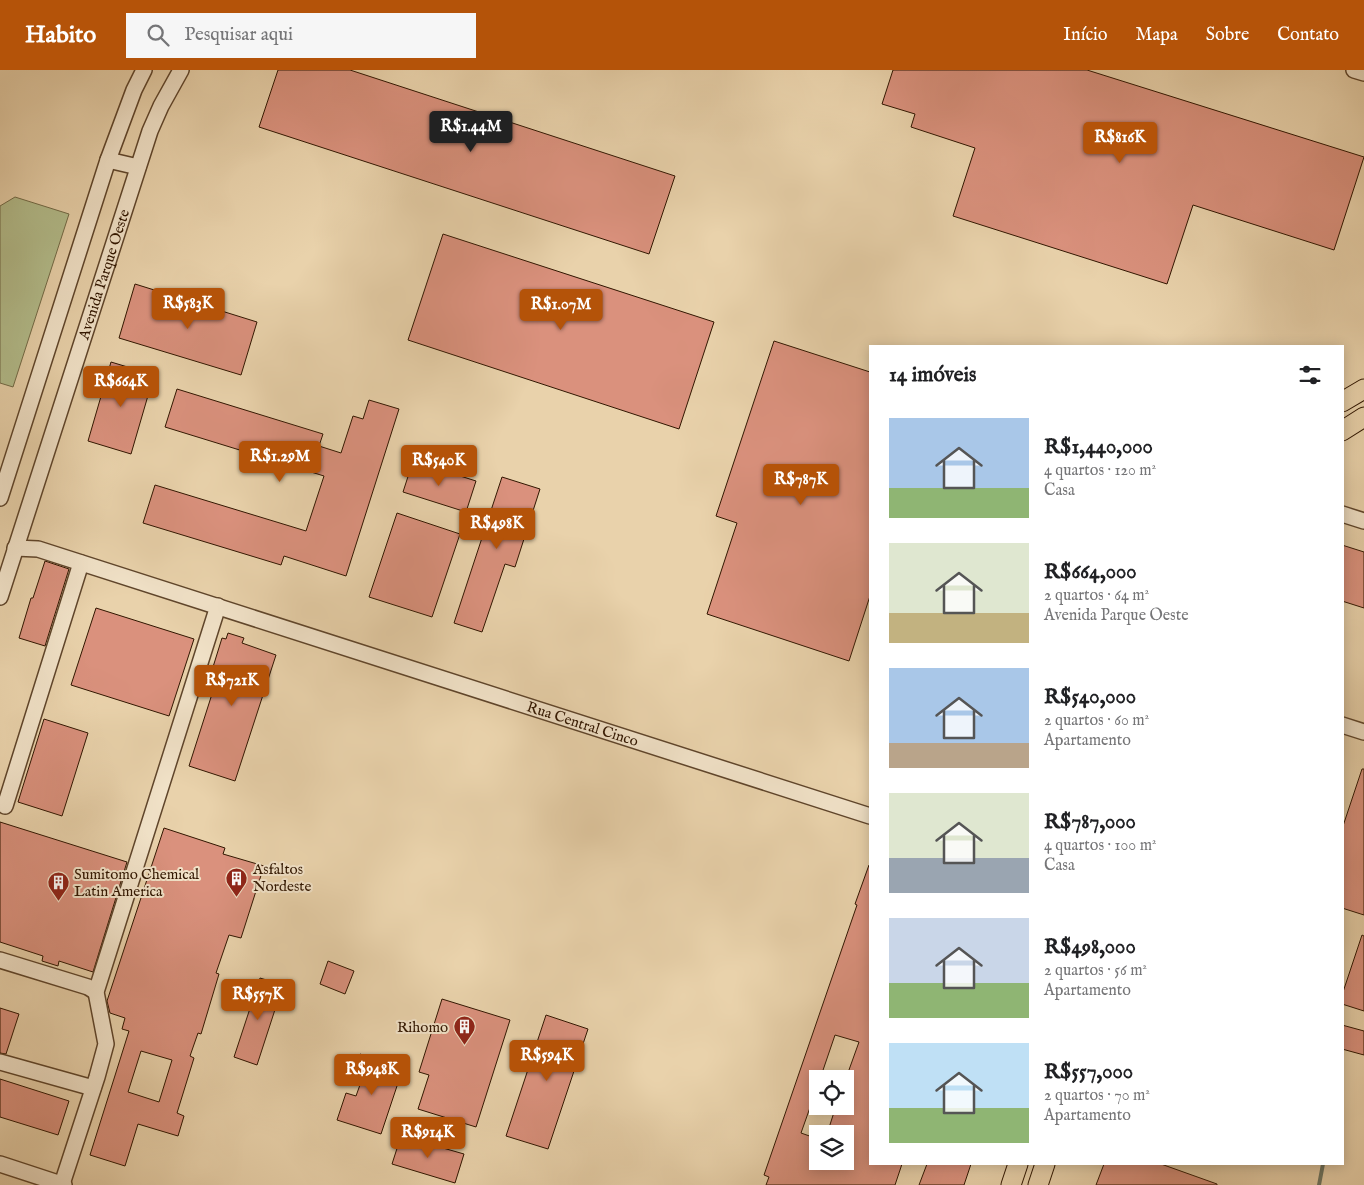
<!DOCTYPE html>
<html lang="pt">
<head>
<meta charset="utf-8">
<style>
	:root { --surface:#fff; --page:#f6f6f6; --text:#202124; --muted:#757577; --accent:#b45309 }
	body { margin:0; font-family:"IM FELL English",serif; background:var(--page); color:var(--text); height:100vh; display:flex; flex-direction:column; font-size:19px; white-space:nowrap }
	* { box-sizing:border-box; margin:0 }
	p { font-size:16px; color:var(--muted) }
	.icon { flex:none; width:28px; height:28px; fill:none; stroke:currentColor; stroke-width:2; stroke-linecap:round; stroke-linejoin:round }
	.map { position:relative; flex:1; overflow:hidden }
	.details { position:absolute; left:869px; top:275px; width:475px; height:820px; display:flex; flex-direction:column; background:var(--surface); border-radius:0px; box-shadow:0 2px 12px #0003 }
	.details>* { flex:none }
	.tools { position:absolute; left:809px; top:1000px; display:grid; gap:10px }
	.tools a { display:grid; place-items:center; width:45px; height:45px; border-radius:0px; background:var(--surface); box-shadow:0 2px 12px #0003; font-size:25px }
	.price { position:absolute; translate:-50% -42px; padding:0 11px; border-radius:5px; background:var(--accent); color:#fff; font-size:16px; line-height:32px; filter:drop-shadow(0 1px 2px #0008) }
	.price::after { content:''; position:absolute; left:50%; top:30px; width:15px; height:11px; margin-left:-8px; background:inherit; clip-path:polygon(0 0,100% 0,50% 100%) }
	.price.active { background:#222; color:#fff }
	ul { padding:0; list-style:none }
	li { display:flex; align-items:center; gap:15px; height:125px; padding:0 20px }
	li span { display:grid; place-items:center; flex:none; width:140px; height:100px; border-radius:0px; color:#555 }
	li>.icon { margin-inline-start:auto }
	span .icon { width:60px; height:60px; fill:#fffc; stroke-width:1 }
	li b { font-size:21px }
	h2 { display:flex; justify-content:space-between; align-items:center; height:60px; padding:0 20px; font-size:21px }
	header { display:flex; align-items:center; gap:30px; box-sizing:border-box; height:70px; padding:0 25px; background:var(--accent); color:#fff }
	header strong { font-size:24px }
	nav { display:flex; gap:28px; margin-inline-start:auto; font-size:18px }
	.search { width:350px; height:45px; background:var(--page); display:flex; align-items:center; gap:12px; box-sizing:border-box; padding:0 18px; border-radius:0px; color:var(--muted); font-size:19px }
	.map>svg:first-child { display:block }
	.green { fill:#b3bd8c; stroke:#726a46 }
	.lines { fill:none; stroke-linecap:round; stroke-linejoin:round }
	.stream { stroke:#6e7765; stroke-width:4 }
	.building { fill:#da917d; stroke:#311600; fill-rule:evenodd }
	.minor-casing { stroke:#5f452b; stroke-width:18 }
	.major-casing { stroke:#311600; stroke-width:21 }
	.minor { stroke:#f1e2c8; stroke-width:15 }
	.major { stroke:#e9d2ab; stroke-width:19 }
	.labels { text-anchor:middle; stroke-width:4; stroke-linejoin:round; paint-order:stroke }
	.street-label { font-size:15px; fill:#311600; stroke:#f1e2c8 }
	.poi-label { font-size:15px; fill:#311600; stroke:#f1e2c8; text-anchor:start }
</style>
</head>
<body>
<header>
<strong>Habito</strong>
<div class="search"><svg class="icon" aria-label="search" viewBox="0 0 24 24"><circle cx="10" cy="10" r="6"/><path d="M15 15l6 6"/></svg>Pesquisar aqui</div>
<nav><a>Início</a><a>Mapa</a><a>Sobre</a><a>Contato</a></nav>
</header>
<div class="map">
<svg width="1364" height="1115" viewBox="0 0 1364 1115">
	<rect width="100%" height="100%" fill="#e9d2ab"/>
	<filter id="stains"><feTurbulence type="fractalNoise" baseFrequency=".004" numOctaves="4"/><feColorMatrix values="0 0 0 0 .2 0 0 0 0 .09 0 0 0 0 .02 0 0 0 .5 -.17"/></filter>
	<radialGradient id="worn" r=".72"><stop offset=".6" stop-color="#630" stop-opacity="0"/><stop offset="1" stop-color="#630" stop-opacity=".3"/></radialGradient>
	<path class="green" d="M 15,127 L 69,144 L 13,317 L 0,313 L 0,136 Z"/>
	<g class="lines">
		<path class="stream" d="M 1319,1115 L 1323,1094"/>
	</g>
	<g class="building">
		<path d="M 278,0 L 350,0 L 675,106 L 649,184 L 259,57 Z"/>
		<path d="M 893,0 L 1087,0 L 1364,87 L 1334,180 L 1193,135 L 1167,214 L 953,146 L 975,78 L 911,57 L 915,44 L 882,34 Z"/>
		<path d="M 443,164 L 714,252 L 679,359 L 408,270 Z"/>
		<path d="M 135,214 L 257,252 L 241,305 L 119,268 Z"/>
		<path d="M 774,271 L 870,302 L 870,526 L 849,591 L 707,544 L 737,453 L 716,446 Z"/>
		<path d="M 111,292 L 154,305 L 131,384 L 88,371 Z"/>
		<path d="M 177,319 L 323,364 L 319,376 L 341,383 L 353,346 L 363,349 L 369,330 L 399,339 L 346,506 L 284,486 L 281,495 L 143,453 L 155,415 L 306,461 L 324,406 L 165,357 Z"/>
		<path d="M 413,391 L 476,411 L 466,442 L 403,422 Z"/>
		<path d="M 502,407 L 540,419 L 515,497 L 505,494 L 482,562 L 454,553 Z"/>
		<path d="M 397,443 L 460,464 L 432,547 L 369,527 Z"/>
		<path d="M 1342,475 L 1364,482 L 1364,538 L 1342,531 Z"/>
		<path d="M 45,491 L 69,499 L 45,576 L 19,568 L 31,528 L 33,528 Z"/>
		<path d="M 96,538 L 194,569 L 169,646 L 71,615 Z"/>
		<path d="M 228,563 L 244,568 L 242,573 L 276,585 L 235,711 L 189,696 L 220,599 L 213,597 L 222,568 L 226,569 Z"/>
		<path d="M 44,649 L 88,663 L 62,746 L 18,732 Z"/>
		<path d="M 1362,699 L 1364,699 L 1364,845 L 1342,838 L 1342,759 Z"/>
		<path d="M 0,752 L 127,792 L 93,902 L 59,891 L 58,896 L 42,891 L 43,886 L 0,872 Z"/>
		<path d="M 164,758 L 225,778 L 223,784 L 264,796 L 241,868 L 229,865 L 216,903 L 219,904 L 201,964 L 198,963 L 190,986 L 194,988 L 177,1043 L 184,1046 L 178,1066 L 138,1054 L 125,1096 L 90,1085 L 129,961 L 122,959 L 125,948 L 110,943 L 107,931 ZM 141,981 L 172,990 L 159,1032 L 128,1022 Z"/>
		<path d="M 869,795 L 870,795 L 870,1094 L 902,1094 L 895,1115 L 766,1115 L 769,1107 L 764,1105 L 857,835 L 855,834 ZM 835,965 L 859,972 L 845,1011 L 845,1036 L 836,1036 L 827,1064 L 845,1064 L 845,1091 L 818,1091 L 818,1069 L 801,1063 L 818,1015 L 818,1009 L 820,1009 Z"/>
		<path d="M 1362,865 L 1364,866 L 1364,941 L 1342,934 L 1342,925 Z"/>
		<path d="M 328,891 L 354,901 L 345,924 L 320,914 Z"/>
		<path d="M 260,908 L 283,915 L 257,995 L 234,987 Z"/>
		<path d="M 442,929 L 510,950 L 476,1057 L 418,1039 L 429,1005 L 419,1002 Z"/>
		<path d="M 0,938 L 19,944 L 6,984 L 0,983 Z"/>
		<path d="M 546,945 L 588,959 L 548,1079 L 506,1066 Z"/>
		<path d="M 1342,955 L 1364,961 L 1364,985 L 1342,979 Z"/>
		<path d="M 360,984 L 403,998 L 381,1064 L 337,1050 L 346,1023 L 356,1026 L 366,998 L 356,995 Z"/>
		<path d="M 0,1009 L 69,1031 L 58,1065 L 0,1047 Z"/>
		<path d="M 401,1066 L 464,1084 L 455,1113 L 392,1094 Z"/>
		<path d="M 927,1094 L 971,1094 L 964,1115 L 919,1115 Z"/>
		<path d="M 1104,1094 L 1161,1094 L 1217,1114 L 1217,1115 L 1096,1115 Z"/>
	</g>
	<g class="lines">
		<defs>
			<g id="minor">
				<path d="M 1354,0 L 1364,3"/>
				<path d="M 108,90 L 138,97"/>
				<path d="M 0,428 L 108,90 L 134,20 L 144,0"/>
				<path d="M 1342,444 L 1364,451"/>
				<path id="s1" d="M 15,478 L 38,479 L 870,746"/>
				<path id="s2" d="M 0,527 L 150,61 L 161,36 L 181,0"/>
				<path d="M 1342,655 L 1364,662"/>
				<path d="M 5,736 L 81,493"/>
				<path d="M 0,890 L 88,917 L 96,922"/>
				<path d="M 0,992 L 93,1018"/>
				<path d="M 0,1094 L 64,1115"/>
				<path d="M 62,1114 L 97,1007 L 106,974 L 96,922 L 218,536"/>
			</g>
			<g id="major">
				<path d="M 1342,332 L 1364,319"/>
				<path d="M 1342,361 L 1364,347"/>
				<path d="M 1011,1115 L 1018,1094"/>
				<path d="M 1038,1115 L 1045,1094"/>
			</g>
		</defs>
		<use href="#minor" class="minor-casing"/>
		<use href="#major" class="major-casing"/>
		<use href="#minor" class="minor"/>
		<use href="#major" class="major"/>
	</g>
	<defs>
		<symbol id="building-pin" viewBox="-11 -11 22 30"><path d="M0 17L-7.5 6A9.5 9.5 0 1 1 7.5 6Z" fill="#8f2418" stroke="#f1e2c8"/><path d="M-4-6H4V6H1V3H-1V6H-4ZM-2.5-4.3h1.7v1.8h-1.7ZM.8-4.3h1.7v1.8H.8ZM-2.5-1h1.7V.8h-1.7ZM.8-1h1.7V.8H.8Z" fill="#fff"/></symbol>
	</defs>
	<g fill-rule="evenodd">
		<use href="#building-pin" x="224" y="796" width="25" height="34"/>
		<use href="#building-pin" x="46" y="800" width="25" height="34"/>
		<use href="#building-pin" x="452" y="944" width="25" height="34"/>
	</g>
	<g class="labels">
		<g class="street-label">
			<text dy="5" stroke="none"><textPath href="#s2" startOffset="339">Avenida Parque Oeste</textPath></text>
			<text dy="5" stroke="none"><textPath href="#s1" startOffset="595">Rua Central Cinco</textPath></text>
		</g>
		<g class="poi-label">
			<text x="253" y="804">Asfaltos<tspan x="253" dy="17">Nordeste</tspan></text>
			<text x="74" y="809">Sumitomo Chemical<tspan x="74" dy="17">Latin America</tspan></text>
			<text x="448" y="962" text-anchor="end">Rihomo</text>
		</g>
	</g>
	<rect width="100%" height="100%" filter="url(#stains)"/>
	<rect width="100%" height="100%" fill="url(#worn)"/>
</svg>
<div class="tools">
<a><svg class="icon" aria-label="locate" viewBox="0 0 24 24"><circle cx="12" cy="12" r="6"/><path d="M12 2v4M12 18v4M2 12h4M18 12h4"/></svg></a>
<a><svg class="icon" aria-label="layers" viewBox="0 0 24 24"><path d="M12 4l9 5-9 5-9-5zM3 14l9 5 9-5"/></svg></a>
</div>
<b class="price active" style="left:471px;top:83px">R$1.44M</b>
<b class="price" style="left:1120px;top:94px">R$816K</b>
<b class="price" style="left:188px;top:260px">R$583K</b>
<b class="price" style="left:561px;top:261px">R$1.07M</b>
<b class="price" style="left:121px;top:338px">R$664K</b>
<b class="price" style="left:280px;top:413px">R$1.29M</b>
<b class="price" style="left:439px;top:417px">R$540K</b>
<b class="price" style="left:801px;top:436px">R$787K</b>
<b class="price" style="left:497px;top:480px">R$498K</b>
<b class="price" style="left:232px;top:637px">R$721K</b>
<b class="price" style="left:258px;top:951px">R$557K</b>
<b class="price" style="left:547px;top:1012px">R$594K</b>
<b class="price" style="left:372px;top:1026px">R$948K</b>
<b class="price" style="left:428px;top:1089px">R$914K</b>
<section class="details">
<h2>14 imóveis<svg class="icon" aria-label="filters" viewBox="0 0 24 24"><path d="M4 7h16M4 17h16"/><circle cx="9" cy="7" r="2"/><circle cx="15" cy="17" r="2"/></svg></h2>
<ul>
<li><span style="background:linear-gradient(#a9c7e8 70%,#8fb573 0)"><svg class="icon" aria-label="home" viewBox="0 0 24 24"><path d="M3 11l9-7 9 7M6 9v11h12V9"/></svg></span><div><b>R$1,440,000</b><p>4 quartos · 120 m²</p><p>Casa</p></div></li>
<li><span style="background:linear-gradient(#dfe7d0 70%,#c2b280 0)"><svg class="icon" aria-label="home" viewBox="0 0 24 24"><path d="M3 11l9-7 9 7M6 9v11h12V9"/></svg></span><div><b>R$664,000</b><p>2 quartos · 64 m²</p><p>Avenida Parque Oeste</p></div></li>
<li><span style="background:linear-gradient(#a9c7e8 75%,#b9a48a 0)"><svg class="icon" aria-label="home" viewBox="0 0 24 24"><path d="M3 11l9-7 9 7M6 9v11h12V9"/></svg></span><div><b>R$540,000</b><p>2 quartos · 60 m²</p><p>Apartamento</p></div></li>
<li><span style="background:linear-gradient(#dfe7d0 65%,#9aa5b1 0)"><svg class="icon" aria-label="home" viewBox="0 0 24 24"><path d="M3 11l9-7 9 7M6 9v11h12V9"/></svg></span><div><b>R$787,000</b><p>4 quartos · 100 m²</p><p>Casa</p></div></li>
<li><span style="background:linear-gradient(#c9d6e8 65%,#8fb573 0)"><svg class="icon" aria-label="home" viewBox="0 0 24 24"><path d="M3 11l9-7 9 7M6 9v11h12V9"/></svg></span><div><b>R$498,000</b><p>2 quartos · 56 m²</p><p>Apartamento</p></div></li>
<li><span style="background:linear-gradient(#bfe0f5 65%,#8fb573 0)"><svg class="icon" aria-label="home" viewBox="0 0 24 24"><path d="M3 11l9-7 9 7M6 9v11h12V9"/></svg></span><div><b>R$557,000</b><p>2 quartos · 70 m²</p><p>Apartamento</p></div></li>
</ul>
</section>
</div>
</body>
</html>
